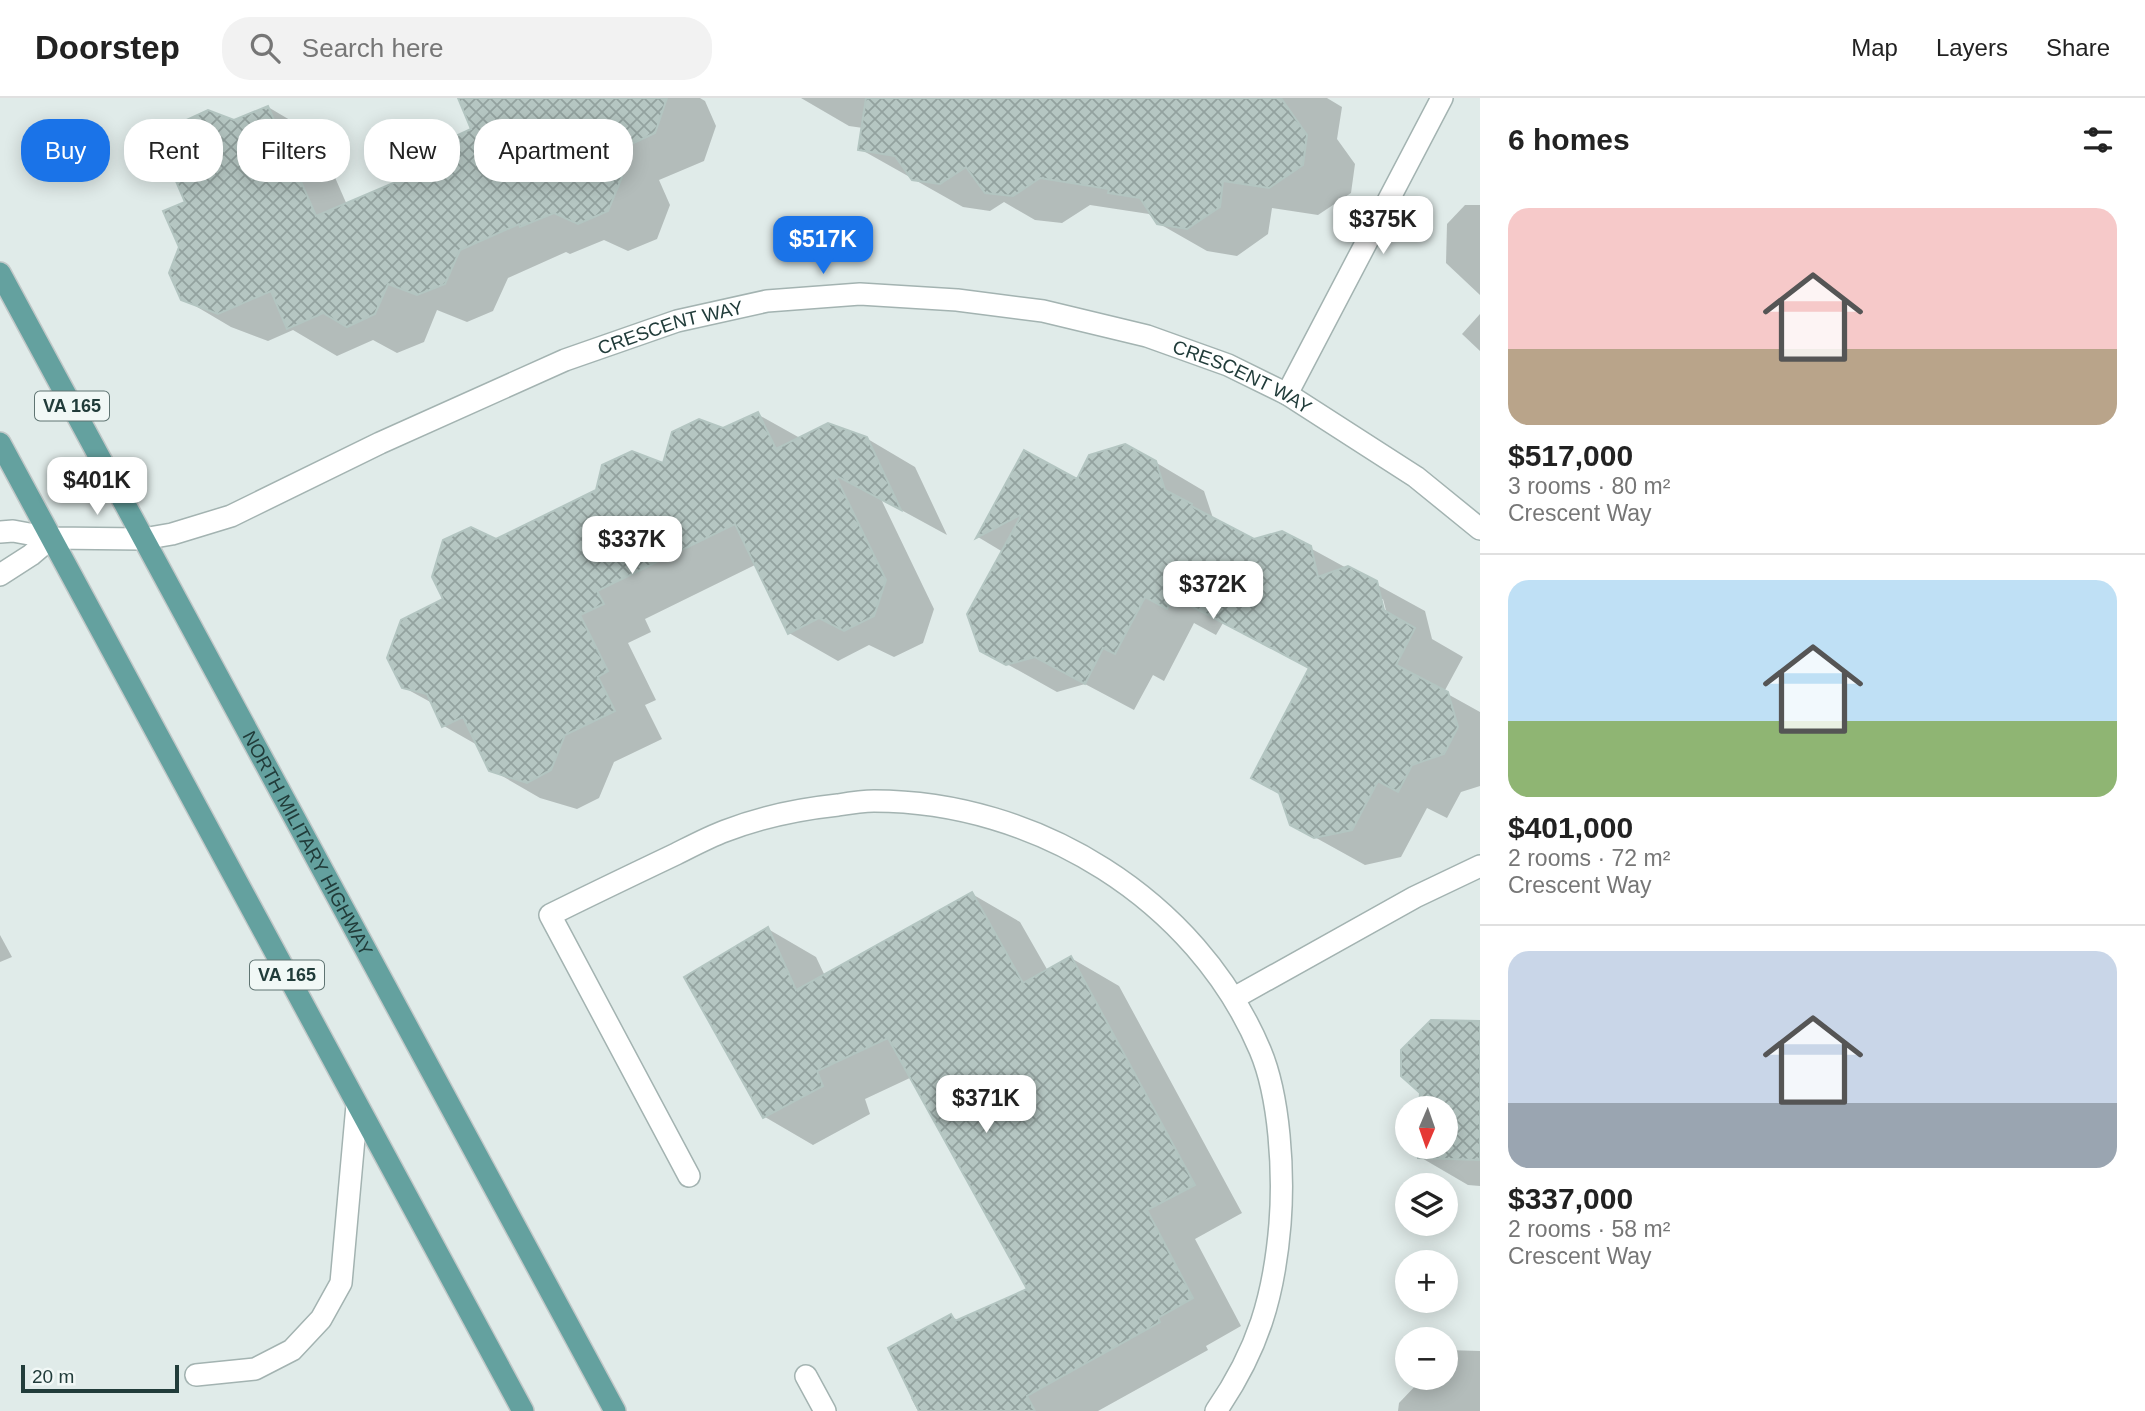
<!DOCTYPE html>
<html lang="en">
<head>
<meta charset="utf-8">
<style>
	:root { --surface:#fff; --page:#f2f2f2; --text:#222; --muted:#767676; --line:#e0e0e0; --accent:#1a73e8 }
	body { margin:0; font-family:Helvetica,sans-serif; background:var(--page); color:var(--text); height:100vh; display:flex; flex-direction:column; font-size:26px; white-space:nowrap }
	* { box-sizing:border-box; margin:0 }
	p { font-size:23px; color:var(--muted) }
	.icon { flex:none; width:38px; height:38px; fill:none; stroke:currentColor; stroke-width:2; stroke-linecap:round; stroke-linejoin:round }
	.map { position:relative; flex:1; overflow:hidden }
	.panel { display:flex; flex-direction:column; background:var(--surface); width:665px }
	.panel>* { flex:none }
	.guide { position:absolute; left:21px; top:21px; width:665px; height:63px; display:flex; gap:14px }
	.needle { width:46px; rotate:182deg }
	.buttons { position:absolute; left:1395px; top:998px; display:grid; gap:14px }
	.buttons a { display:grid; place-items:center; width:63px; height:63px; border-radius:50%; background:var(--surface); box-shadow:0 4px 18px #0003; font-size:35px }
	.scale { position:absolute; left:21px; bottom:18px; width:158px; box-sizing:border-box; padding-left:7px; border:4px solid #213c3a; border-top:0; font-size:19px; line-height:24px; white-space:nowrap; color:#213c3a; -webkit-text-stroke:5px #f1f8f6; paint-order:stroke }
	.price { position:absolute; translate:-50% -60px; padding:0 16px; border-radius:14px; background:#fff; color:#222; font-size:23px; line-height:46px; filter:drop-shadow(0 2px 4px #0008) }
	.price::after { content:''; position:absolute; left:50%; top:42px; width:21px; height:16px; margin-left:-10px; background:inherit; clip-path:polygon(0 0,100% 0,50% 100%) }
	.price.on { background:var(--accent); color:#fff }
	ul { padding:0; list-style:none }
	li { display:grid; align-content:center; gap:14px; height:371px; padding:0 28px }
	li+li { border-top:2px solid var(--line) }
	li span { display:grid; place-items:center; height:217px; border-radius:21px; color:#555 }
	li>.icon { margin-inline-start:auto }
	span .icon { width:126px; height:126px; fill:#fffc; stroke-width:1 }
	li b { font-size:30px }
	h2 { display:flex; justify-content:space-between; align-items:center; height:84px; padding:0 28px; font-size:30px }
	.pill { padding:0 24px; border-radius:28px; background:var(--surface); box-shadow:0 4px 18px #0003; font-size:24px; line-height:63px }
	.pill.on { background:var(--accent); color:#fff }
	header { display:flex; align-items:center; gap:42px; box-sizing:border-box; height:98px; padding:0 35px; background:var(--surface); border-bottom:2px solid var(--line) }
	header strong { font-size:33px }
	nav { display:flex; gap:38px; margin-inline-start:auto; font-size:24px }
	.search { width:490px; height:63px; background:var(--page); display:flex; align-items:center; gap:18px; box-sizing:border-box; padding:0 24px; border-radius:28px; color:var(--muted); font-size:26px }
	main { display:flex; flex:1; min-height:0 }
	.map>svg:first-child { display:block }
	.shadow { fill:#0003; fill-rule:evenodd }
	.building { fill:url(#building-cross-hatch); stroke:#b3c5c1; stroke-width:2 }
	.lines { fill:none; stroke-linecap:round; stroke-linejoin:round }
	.service-casing { stroke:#a3b3b1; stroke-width:24 }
	.minor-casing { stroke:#a3b3b1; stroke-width:24 }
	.primary-casing { stroke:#c1c8c8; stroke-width:24 }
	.service { stroke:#fff; stroke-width:21 }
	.minor { stroke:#fff; stroke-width:21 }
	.primary { stroke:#64a19f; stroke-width:21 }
	.labels { text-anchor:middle; stroke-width:6; stroke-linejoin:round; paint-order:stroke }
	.shield { fill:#f1f8f6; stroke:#5f7472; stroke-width:2 }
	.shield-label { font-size:18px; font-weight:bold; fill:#213c3a }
	.street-label { font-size:19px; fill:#213c3a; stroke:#f1f8f6 }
</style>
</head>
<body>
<header>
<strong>Doorstep</strong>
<div class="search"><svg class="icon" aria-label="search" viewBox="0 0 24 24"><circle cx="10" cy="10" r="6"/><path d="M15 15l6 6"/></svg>Search here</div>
<nav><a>Map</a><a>Layers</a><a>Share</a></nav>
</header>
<main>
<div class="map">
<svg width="1480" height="1313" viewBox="0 0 1480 1313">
	<defs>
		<pattern id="building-cross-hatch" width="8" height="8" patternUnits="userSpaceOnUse" patternTransform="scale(1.75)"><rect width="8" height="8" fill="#b5c6c2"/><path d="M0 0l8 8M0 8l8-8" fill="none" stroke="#93a29f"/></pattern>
	</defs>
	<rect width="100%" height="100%" fill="#e0ebe9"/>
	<g class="shadow">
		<path d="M 460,0 L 700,0 L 705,3 L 716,28 L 704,63 L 659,82 L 670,107 L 657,141 L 628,153 L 604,142 L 570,156 L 566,154 L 508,180 L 493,213 L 467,224 L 437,212 L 424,244 L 397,255 L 373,242 L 337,258 L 293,232 L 268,243 L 231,229 L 182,200 L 181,149 L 187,105 L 234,24 L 268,9 L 317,38 L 347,107 L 455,60 L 473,32 Z"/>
		<path d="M 801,0 L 1327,0 L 1342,9 L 1337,41 L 1355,66 L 1351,95 L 1318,117 L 1272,110 L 1268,136 L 1237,158 L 1207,153 L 1158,125 L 1149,116 L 1090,107 L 1062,125 L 1035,122 L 1004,104 L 990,113 L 963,109 L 860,51 L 863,30 L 849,28 Z"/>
		<path d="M 1465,107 L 1480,107 L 1480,197 L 1446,165 L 1447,126 Z"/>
		<path d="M 1480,216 L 1480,253 L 1462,236 Z"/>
		<path d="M 757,316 L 800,340 L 866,340 L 915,369 L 947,437 L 881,401 L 934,511 L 923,545 L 894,559 L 869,547 L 838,563 L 789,535 L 757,466 L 645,521 L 651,534 L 628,545 L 656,602 L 645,607 L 662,641 L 614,664 L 599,700 L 577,711 L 540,700 L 490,671 L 479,648 L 444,628 L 434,606 L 403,589 L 445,502 L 496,443 L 664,368 L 723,332 Z"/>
		<path d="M 1024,354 L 1078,384 L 1155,364 L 1204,393 L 1213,420 L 1254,443 L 1310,450 L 1425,513 L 1432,541 L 1463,559 L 1444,594 L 1480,614 L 1480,688 L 1461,694 L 1447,720 L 1427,710 L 1401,759 L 1365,767 L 1291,726 L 1310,571 L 1223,525 L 1216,537 L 1194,525 L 1164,583 L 1153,577 L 1134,612 L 1085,586 L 1057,594 L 982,552 L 1003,454 L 978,439 ZM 1379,501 L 1383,501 L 1388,520 L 1384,521 Z"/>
		<path d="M 972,796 L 1020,824 L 1048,873 L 1071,860 L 1119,888 L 1242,1115 L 1195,1141 L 1241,1228 L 1206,1248 L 1208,1252 L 1098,1313 L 918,1313 L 911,1300 L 914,1298 L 951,1218 L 959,1223 L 1029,1192 L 912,979 L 865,1001 L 870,1016 L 813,1047 L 765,1019 L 768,831 L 816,859 L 825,878 Z"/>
		<path d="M 0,837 L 12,859 L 0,864 Z"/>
		<path d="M 1432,924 L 1480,925 L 1480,1088 L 1468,1087 L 1420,1059 L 1446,1048 L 1446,1010 Z"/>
		<path d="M 1446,1252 L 1480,1253 L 1480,1313 L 1398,1313 L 1399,1305 L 1420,1283 L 1421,1279 L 1446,1279 Z"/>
	</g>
	<g class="building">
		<path d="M 458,0 L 667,0 L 655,35 L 612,55 L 622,79 L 608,113 L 578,126 L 554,115 L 520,129 L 519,126 L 460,152 L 445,186 L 417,197 L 388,186 L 375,216 L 347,229 L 323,215 L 287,231 L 271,193 L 218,216 L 181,202 L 169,175 L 179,149 L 163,113 L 185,104 L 166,60 L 180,25 L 208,12 L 234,22 L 268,8 L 316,118 L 452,60 L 445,43 L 471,31 Z"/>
		<path d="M 866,0 L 1281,0 L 1307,37 L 1303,67 L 1269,90 L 1223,83 L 1220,109 L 1187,131 L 1157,126 L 1140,100 L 1108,95 L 1109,91 L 1040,80 L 1013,98 L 985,95 L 966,69 L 940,86 L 912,82 L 895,58 L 858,52 Z"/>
		<path d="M 758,314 L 776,351 L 828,325 L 867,339 L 901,412 L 835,377 L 886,482 L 874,518 L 844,533 L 819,520 L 788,536 L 735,426 L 597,493 L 604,506 L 580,517 L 608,573 L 598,579 L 615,613 L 565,637 L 551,672 L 527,685 L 489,673 L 463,619 L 442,629 L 427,596 L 402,590 L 387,560 L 401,522 L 443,501 L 432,479 L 443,442 L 471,429 L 496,441 L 596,392 L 602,367 L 632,353 L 663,365 L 672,334 L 699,321 L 723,330 Z"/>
		<path d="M 1125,346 L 1156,363 L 1165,392 L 1192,406 L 1191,408 L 1254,441 L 1282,433 L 1311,448 L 1318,479 L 1348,468 L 1377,483 L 1384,512 L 1415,530 L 1396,567 L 1448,594 L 1458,629 L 1444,656 L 1412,667 L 1398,694 L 1378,683 L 1352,732 L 1314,740 L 1290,727 L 1279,695 L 1251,680 L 1309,570 L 1174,499 L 1167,511 L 1145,499 L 1115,556 L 1103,550 L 1085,586 L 1035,559 L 1006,567 L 980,553 L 967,516 L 1022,416 L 976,440 L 1024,352 L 1077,381 L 1089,357 Z"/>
		<path d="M 972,794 L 1023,885 L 1071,858 L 1195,1087 L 1147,1112 L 1193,1200 L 1158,1220 L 1160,1224 L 1027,1298 L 1035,1313 L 919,1313 L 888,1250 L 951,1216 L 955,1223 L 1027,1191 L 888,940 L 817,973 L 823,988 L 763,1020 L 684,879 L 768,829 L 796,892 Z"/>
		<path d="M 1431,922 L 1480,923 L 1480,1062 L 1418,1060 L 1418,1048 L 1446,1048 L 1446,1010 L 1419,1010 L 1420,995 L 1401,978 L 1401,952 Z"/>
	</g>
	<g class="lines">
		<defs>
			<g id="service">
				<path d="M 1234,900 L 1415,799 L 1480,768"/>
				<path d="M 689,1078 L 550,817 C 592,796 634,776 676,756 C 692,748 709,739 725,733 C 761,719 800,711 838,707 C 850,705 862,703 874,703 C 1036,703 1196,801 1260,952 C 1280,999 1284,1075 1280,1126 C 1274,1199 1258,1252 1216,1313"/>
				<path d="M 196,1277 L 255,1271 L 292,1252 L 321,1221 L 341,1185 L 357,1007"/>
				<path d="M 806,1278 L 825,1313"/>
			</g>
			<g id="minor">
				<path d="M 1287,296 L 1442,0"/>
				<path id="s1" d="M 0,434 L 13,433 L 51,440 L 143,441 L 172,436 L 231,418 L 380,345 L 565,262 L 677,223 L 767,203 L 860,196 L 957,202 L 1043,213 L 1147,238 L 1228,267 L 1287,296 L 1416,379 L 1480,431"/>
				<path d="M 0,477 L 31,457 L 51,440"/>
			</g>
			<g id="primary">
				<path id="s2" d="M 0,175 L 615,1313"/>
				<path d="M 0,345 L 523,1313"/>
			</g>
		</defs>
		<use href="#service" class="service-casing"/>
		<use href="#minor" class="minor-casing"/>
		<use href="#primary" class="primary-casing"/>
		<use href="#service" class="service"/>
		<use href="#minor" class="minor"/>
		<use href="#primary" class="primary"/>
	</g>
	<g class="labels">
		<g class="shield">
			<rect x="35" y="293.5" width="74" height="29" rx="5"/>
			<rect x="250" y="862.5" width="74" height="29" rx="5"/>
		</g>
		<g class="shield-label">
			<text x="72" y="314">VA 165</text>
			<text x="287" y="883">VA 165</text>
		</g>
		<g class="street-label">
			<text dy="7" stroke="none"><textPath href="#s1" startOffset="714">CRESCENT WAY</textPath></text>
			<text dy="7" stroke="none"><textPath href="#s1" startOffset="1302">CRESCENT WAY</textPath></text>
			<text dy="7" stroke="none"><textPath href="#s2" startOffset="648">NORTH MILITARY HIGHWAY</textPath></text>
		</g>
	</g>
</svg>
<div class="buttons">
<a><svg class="needle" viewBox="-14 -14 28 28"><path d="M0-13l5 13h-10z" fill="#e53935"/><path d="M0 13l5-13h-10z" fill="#767676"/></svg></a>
<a><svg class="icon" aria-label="layers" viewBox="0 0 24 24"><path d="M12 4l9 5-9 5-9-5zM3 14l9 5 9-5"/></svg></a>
<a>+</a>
<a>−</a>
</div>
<div class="scale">20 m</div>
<b class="price" style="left:1383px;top:158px">$375K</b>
<b class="price on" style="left:823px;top:178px">$517K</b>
<b class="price" style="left:97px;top:419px">$401K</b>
<b class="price" style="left:632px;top:478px">$337K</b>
<b class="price" style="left:1213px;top:523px">$372K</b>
<b class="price" style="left:986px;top:1037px">$371K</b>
<div class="guide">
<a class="pill on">Buy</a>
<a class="pill">Rent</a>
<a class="pill">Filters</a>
<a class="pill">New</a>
<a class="pill">Apartment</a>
</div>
</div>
<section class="panel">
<h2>6 homes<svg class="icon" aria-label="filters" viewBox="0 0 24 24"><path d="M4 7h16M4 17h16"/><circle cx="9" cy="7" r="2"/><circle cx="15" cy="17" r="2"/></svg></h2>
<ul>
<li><span style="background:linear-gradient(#f6c9c9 65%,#b9a48a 0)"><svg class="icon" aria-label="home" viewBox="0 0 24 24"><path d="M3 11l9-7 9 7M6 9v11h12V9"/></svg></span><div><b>$517,000</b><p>3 rooms · 80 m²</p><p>Crescent Way</p></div></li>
<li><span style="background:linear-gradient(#bfe0f5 65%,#8fb573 0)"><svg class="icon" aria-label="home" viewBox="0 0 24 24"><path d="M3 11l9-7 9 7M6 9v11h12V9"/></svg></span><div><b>$401,000</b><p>2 rooms · 72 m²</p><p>Crescent Way</p></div></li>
<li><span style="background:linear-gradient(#c9d6e8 70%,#9aa5b1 0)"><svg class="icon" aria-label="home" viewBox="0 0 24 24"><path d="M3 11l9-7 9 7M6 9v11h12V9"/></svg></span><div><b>$337,000</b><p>2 rooms · 58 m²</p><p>Crescent Way</p></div></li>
</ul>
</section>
</main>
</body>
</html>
